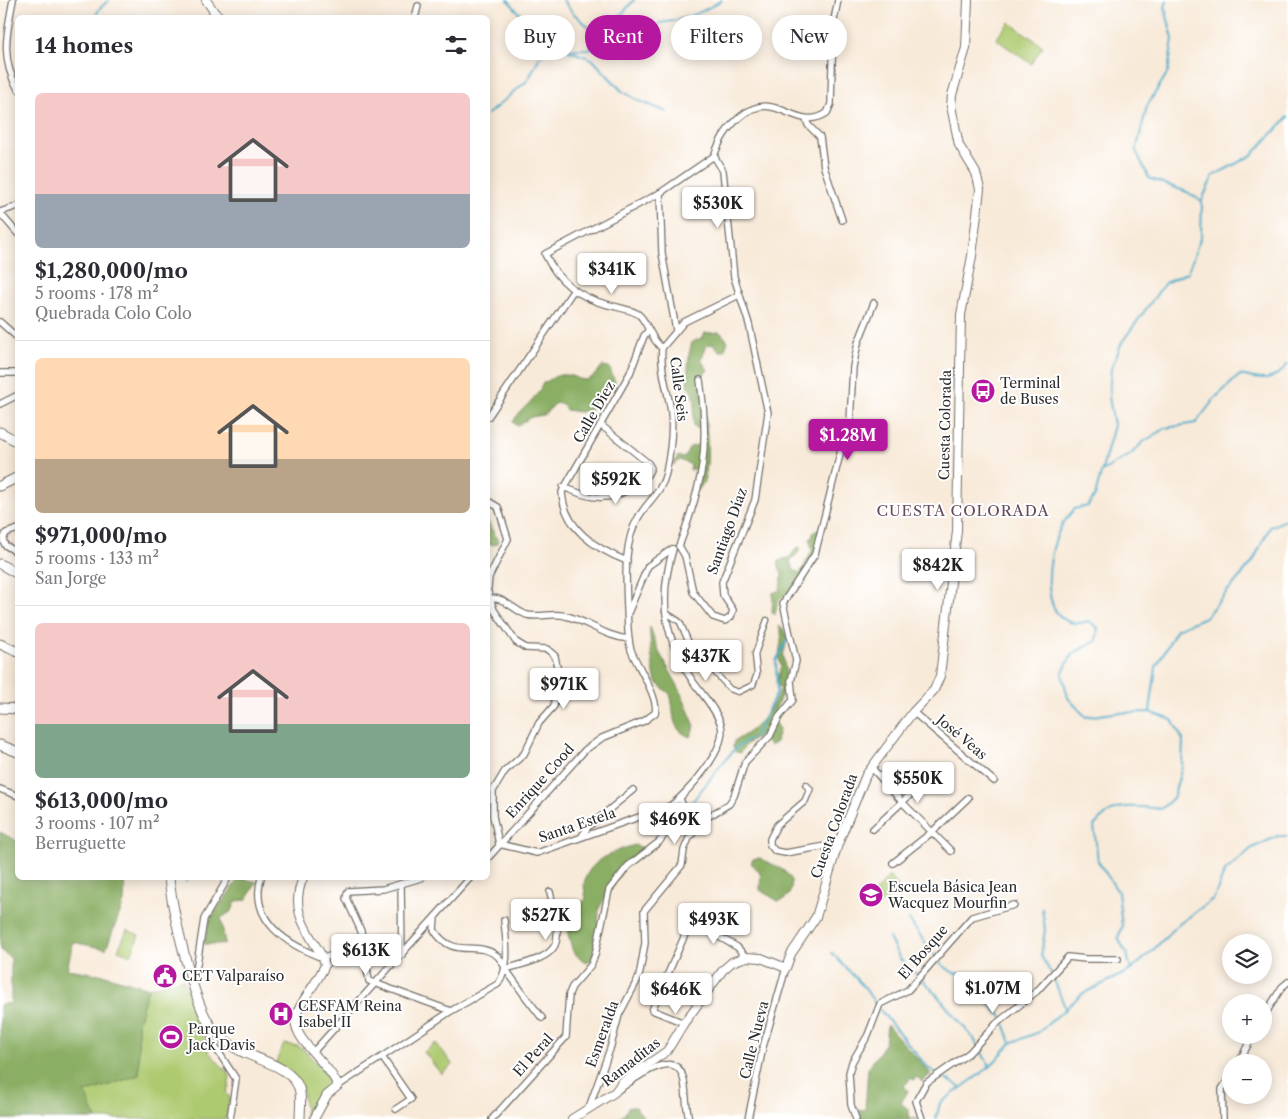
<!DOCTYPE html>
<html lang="en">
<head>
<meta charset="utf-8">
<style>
	:root { --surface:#fff; --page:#f2f2f3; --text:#2b2b33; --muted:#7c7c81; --line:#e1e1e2; --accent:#b5179e }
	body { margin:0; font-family:"Libre Caslon Text",serif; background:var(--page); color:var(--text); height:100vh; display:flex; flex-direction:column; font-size:19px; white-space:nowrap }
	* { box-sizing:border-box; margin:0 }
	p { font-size:16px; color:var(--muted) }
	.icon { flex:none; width:28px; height:28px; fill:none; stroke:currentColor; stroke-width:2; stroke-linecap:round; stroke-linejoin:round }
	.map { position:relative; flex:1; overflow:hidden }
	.sheet { position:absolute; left:15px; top:15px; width:475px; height:865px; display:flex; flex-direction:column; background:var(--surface); border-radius:8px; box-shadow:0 2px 12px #0003 }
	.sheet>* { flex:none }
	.guide { position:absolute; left:505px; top:15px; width:475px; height:45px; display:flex; gap:10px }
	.tools { position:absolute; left:1222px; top:934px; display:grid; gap:10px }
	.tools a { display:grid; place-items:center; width:50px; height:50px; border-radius:50%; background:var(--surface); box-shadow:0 2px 12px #0003; font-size:25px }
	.price { position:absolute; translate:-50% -42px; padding:0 11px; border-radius:5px; background:#fff; color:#222; font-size:16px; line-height:32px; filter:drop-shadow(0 1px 2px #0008) }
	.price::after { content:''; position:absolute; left:50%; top:30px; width:15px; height:11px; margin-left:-8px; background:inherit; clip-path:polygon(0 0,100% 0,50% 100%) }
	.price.on { background:var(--accent); color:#fff }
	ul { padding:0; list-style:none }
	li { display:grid; align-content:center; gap:10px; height:265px; padding:0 20px }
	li+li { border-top:1px solid var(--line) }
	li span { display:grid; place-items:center; height:155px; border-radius:8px; color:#555 }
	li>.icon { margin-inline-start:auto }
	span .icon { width:90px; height:90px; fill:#fffc; stroke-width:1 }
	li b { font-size:21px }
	h2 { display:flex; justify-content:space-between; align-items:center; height:60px; padding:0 20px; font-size:21px }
	.chip { padding:0 18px; border-radius:22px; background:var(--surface); box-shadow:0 2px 12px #0003; font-size:18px; line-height:45px }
	.chip.on { background:var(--accent); color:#fff }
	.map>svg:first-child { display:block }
	.green { fill:#aeca71; stroke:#6c7a4e }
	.forest { fill:#8aae63; stroke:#5a6c47 }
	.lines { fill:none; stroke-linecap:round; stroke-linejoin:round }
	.stream { stroke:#4caccb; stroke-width:2 }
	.pedestrian-casing { stroke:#736e68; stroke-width:7 }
	.minor-casing { stroke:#736e68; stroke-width:8 }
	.tertiary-casing { stroke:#736e68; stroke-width:10 }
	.secondary-casing { stroke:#736e68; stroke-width:11 }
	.pedestrian { stroke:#fff; stroke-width:4.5 }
	.minor { stroke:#fff; stroke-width:5.5 }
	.tertiary { stroke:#fff; stroke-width:8 }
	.secondary { stroke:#fff; stroke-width:9 }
	.labels { text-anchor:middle; stroke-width:4; stroke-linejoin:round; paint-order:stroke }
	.poi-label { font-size:14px; fill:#2b2b2b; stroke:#fff; text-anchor:start }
	.street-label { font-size:14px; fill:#2b2b2b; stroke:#fff }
	.neighbourhood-label { font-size:15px; letter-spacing:1px; fill:#664d5e; stroke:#fff }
</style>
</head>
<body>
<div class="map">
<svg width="1288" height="1119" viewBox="0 0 1288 1119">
	<rect width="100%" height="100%" fill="#fff"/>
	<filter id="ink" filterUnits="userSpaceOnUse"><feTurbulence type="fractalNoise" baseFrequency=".02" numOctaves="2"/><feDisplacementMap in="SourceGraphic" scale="10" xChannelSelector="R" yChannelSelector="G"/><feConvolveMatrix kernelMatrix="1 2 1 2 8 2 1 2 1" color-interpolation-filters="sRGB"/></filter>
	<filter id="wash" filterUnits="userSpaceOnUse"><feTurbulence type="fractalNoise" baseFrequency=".0096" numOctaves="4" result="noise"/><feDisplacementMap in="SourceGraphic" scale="20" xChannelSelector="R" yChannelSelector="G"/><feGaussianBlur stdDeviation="1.12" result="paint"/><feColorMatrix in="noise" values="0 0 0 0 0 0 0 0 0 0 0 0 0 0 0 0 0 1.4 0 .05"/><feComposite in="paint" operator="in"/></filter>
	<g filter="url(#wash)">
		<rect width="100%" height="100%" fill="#f8ead9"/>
		<g class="green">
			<path d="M 1009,22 L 1043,46 L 1031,64 L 996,39 Z"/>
			<path d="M 889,876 L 899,886 L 883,904 L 873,894 Z"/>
			<path d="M 127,930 L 139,935 L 131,955 L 118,950 Z"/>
			<path d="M 183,979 L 209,1052 L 230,1075 L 229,1086 L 226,1093 L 230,1097 L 226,1119 L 96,1119 L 84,1093 L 139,1075 L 138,1022 L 148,988 Z"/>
			<path d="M 436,1043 L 453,1065 L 441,1074 L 424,1052 Z"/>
			<path d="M 284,1044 L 298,1046 L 304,1050 L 326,1073 L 328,1085 L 313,1119 L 306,1119 C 301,1083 306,1087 274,1066 Z"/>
		</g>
		<g class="forest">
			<path d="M 720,332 L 728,341 L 724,351 L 719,351 L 714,344 L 707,345 L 701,360 L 708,370 L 700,379 C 703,400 717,478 697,491 L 694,485 L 701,471 L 697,469 L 690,470 L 691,465 L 680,460 L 673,465 L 678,456 L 684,458 L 690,447 L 698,445 L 701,435 L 700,430 L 694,427 C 691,408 701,401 687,385 L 689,354 L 692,342 L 702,338 L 705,333 Z"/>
			<path d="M 602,366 L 609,367 L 615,382 L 614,388 L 597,398 L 591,409 L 580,412 L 566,410 L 563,404 L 556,403 L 544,415 L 531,417 L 517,426 L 513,422 C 521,407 537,400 543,383 C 549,381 554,376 560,375 C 580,373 584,392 602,366 Z"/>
			<path d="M 488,521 C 491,530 496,534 498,542 L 495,545 L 488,544 Z"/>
			<path d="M 820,529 L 817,562 L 790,593 L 778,601 L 775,615 L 772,612 L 773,593 L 780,590 L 782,575 L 778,562 L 783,559 L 789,558 L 797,548 L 800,547 L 800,551 L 790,561 L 794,570 L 800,573 L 812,551 L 810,540 L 814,532 Z"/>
			<path d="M 779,626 L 784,629 L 787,640 L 783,656 L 786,673 L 784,687 L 773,718 L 779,730 L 776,742 L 770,746 L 761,736 L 746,744 L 740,753 L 736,752 L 733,747 L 734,741 C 758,729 771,712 781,688 L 776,684 L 781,666 C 775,652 786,640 779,626 Z"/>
			<path d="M 650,627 L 659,652 L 677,684 L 695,726 L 690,737 C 668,728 676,713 670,694 C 666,690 658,686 656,681 C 653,676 649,635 650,627 Z"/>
			<path d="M 0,832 L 17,841 L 18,878 L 125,878 L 124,902 L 106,949 L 73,942 L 67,969 L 105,975 L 148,988 L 138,1022 L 139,1075 L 85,1093 L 96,1119 L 0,1119 L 0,1005 L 11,1003 L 11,958 L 0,950 Z"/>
			<path d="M 635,845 L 647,849 L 625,867 L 599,908 L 598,930 L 592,960 L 585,962 L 573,952 L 568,934 L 571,912 L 586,899 C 585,893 583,885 585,880 C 590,860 617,850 635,845 Z"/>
			<path d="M 760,858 C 773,866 798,871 790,892 C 787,898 784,900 778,901 L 760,890 C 760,872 764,877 751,863 L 753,859 Z"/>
			<path d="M 239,878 L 257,882 L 246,900 L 236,901 L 232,911 L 221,918 L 225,944 L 204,944 L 209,921 Z"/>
			<path d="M 887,1025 L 931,1074 L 922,1082 L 917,1077 L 914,1080 L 911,1078 L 904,1086 L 908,1091 L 901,1103 L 908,1109 L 910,1118 L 918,1119 L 859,1119 L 856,1111 L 865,1110 L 868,1068 L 885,1044 Z"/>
			<path d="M 628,1107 L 635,1107 L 643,1116 L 643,1119 L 618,1119 L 625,1114 Z"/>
		</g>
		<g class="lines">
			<g class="stream">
				<path d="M 508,0 L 550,50"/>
				<path d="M 563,0 L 572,12 L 588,26 L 591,49 C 625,53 639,51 660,23 C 685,20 701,13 722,0"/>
				<path d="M 95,18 L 99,9 L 109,0"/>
				<path d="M 569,51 L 592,59 L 622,91 L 639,101 L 667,112"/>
				<path d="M 488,114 L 528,80 L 539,58 L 550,50 L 591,49 L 605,27 L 621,15 L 634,0"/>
				<path d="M 1202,200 L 1213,176 L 1252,155 L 1288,117"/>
				<path d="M 1102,471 L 1130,455 L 1143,442 L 1166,428 L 1196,423 L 1215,398 L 1240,375 C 1262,380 1272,384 1288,364"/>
				<path d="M 1150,711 L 1156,667 L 1177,629 L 1205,617 L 1252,563 L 1270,527 L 1288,519"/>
				<path d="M 688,807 L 725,760 L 738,746 L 755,736 L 777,692 L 776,661 L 788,638"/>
				<path d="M 186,882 L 189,878"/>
				<path d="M 1042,908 L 1045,930 L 1041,956 L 1051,973"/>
				<path d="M 909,920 L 940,963 L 952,972 L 965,975 L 977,981 L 985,999 L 1002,1017 L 1011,1043"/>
				<path d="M 889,938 L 900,959 L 930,987 L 974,1039 L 990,1067"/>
				<path d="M 832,953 L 864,987 L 877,1006"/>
				<path d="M 1131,970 L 1127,954 L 1118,938 L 1122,926 L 1118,892 L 1098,861 L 1094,826 C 1115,801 1131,806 1161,809 L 1173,798 L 1182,767 L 1183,740 L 1172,720 L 1150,712 L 1113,713 L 1086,717 L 1068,698 L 1062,674 L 1072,654 L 1096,641 L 1098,628 L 1089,621 C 1085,622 1078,624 1074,623 C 1038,617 1048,554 1059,531 C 1062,523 1069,516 1074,509 L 1088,506 L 1095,496 L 1114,425 L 1109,397 L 1111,369 L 1122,342 L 1165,283 L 1188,272 L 1201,236 L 1202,201 L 1187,192 L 1149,178 L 1136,151 L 1147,106 L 1168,72 L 1173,39 L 1165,8 L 1167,0"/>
				<path d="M 1053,977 L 1066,1010"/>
				<path d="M 880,1010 L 928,1068 L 960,1087"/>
				<path d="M 936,1119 L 940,1103 L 990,1067 L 1011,1043 L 1039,1032 L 1082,994 L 1131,970 L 1151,952 L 1178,925 L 1214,898 L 1225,871 L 1252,848 L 1278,836 L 1288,836"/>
			</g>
		</g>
	</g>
	<g filter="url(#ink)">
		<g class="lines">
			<defs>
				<path id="pedestrian" d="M 665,612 L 680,622 L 689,643 L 697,653 L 730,689 L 738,692 L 753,685 L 757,674 L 755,654 L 767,620"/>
				<g id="minor">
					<path d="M 13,0 C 7,32 0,59 18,89"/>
					<path d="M 415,18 L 418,6"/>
					<path d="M 806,119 L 808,125 L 820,137 L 824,167 L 842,220"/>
					<path d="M 714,156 C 720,140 726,129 740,117 C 776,86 795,134 827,113 L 831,104 L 833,25 L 838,0"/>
					<path d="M 660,193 L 662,253 L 676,330"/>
					<path d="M 0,212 L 18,206"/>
					<path d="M 0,213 L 18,234"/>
					<path d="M 0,322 L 18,338"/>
					<path d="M 662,348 C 650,339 647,320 638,314 C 629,309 619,308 609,305 C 579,298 558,282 545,254 L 660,193 L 714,156"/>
					<path d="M 0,373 L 18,373"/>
					<path d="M 0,404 L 18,395"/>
					<path d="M 488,417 L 573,291"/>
					<path d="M 563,487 C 574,491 586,497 597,497 C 616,499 644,485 651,468 L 648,463 L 602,426"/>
					<path d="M 488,501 L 498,507 L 508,539 L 489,577 L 488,588"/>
					<path d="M 18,529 L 6,533 L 3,540 L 5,545 L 18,553"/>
					<path d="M 679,546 L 685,556 L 693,592 L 713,617 L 725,621 L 731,617 L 733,610 L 723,595 L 722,582 L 755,500 L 768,413 L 749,324 L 734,277 L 723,171 L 714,156"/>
					<path d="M 679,546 C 703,483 710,448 700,380"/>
					<path d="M 627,561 C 596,549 564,528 562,492 L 630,373 L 644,336 L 648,331"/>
					<path d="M 488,592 L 494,610 L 516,642 L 526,648 L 547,649 L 555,656 L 558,673 L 554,706 L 539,723 L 524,754 L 505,771 L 493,791 L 493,816 L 499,844"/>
					<path d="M 489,599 C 503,595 514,611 527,615 C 541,618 553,612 566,616 C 588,621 605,637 629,639"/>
					<path d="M 628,613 L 648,566 L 672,549"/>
					<path d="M 913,712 L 994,781"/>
					<path d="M 871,767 L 903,803 L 951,851"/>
					<path d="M 806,785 L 810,789 L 805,801 L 777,825 L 770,839 L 770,845 L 775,851 L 785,853 L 838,844"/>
					<path d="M 0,789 L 18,796"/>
					<path d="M 873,829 L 935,772"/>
					<path d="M 582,836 L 588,827 L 633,790"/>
					<path d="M 499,844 L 537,853 L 670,806 C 688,793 728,748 721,725 C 717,711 703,695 694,683 C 664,639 658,600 673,549"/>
					<path d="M 488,858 L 585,750 L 602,738 L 644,721 L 655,713 C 660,699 636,664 631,650 C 627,637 628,622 627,608 C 626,580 623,543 638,518 C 647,502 662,492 666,473 C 670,454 673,432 671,412 C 668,391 660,370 662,348 L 684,322 L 739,295"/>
					<path d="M 893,863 L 932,832 L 968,798"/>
					<path d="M 261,878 C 249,921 288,945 323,958 L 340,953 L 362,937"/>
					<path d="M 421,878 L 383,889 L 348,891 L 346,898 L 361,931 L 369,981 L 451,1011"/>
					<path d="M 401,884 L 402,955"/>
					<path d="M 435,917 L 434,930 C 453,960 475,940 496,955 C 502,959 503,965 507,971 C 518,987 530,1003 542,1018"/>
					<path d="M 531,917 L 555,914"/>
					<path d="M 505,969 C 564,954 563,948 550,892"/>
					<path d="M 194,983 L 204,919 L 228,878"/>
					<path d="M 1264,1016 L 1282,987 L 1288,982"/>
					<path d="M 684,1023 L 652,1010 L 691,921 L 737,947 L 746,957"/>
					<path d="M 209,1025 L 212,1042 L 236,1079 L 230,1119"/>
					<path d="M 314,1051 L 470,878"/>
					<path d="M 382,1057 L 411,1099 L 396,1109"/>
					<path d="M 1239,1062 L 1253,1035"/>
					<path d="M 338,1086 L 451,1011 L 498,984 C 511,965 506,942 504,920"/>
					<path d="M 618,1090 C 631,1082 674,1046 683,1077 C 687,1090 685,1105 689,1119"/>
					<path d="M 588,1110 L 610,1049 L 619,1015 L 639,977 L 645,943 L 644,911 L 682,865 L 684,850 L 689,838 L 706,818 L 729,804 L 734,796 L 745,762 L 770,736 L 779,717 L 793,700 L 791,681 L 796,661 L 783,603 L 815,554 L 841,450 L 850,422 L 853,367 L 858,343 L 874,303"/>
					<path d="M 492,1119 L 566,1037 L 569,994 L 572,987 L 591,965 L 595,955 L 609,890 L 628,866 L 659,842 L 684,808 L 680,799"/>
					<path d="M 748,1119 L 763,1047 L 786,968"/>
					<path d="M 856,1119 L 851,1105 L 849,1073 L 852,1062 L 868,1035 L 880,1004 L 908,990 L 972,917 L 1014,905"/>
					<path d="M 922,1119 L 916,1101 L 926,1083 L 969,1053 L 996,1024 L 1037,991 L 1068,957 L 1086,959 L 1118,959"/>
					<path d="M 1223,1119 L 1222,1089 L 1231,1075"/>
				</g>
				<g id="tertiary">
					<path d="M 206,0 L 215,13 L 222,18"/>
					<path d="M 303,878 C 289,911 307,930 323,958 L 325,965 C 318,982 301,1000 296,1016 C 290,1039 329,1062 338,1086 L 327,1095 L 314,1119"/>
					<path d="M 572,1119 L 615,1092 L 622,1082 L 667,1051 L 684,1023 L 723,970 L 732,962 L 746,957 L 761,958 L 786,968 L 791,954 L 816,917 L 838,844 L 866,775 L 913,712 L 934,690 L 940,676 L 957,531 L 961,315 L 972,256 L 980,189 L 976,173 L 959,145 L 951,106 L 952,95 L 966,48 L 968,0"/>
				</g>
				<g id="secondary">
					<path d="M 0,432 L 18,442"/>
					<path d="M 0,486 L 18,477"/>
					<path d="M 0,564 L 18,574"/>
					<path d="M 0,644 L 18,652"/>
					<path d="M 0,708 L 18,709"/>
					<path d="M 0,745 L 18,752"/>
					<path d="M 169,878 C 172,909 193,1001 210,1025 C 218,1035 228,1044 239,1050 C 257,1060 291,1066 299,1088 C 302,1098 300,1109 300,1119"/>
				</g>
			</defs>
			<use href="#pedestrian" class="pedestrian-casing"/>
			<use href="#minor" class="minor-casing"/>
			<use href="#tertiary" class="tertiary-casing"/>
			<use href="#secondary" class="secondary-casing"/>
			<use href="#pedestrian" class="pedestrian"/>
			<use href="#minor" class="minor"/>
			<use href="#tertiary" class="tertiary"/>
			<use href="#secondary" class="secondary"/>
		</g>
	</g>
	<defs>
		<symbol id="bus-disc" viewBox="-11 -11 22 22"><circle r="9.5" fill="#b5179e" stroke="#fff"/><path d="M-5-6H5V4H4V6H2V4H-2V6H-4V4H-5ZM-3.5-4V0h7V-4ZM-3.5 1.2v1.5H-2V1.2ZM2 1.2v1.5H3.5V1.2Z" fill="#fff"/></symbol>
		<symbol id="school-disc" viewBox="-11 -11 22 22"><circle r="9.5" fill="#b5179e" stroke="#fff"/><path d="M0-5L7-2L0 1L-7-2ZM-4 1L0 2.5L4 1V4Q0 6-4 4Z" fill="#fff"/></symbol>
		<symbol id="civic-disc" viewBox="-11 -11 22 22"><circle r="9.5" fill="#b5179e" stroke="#fff"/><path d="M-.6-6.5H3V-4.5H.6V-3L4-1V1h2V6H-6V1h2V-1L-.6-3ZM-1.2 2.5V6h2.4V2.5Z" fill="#fff"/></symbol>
		<symbol id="hospital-disc" viewBox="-11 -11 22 22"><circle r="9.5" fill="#b5179e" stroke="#fff"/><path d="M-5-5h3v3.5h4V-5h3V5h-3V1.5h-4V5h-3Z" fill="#fff"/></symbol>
		<symbol id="stadium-disc" viewBox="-11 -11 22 22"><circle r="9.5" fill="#b5179e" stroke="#fff"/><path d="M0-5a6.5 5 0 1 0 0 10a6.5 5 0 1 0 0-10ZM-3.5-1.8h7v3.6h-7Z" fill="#fff"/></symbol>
	</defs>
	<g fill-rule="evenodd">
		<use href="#bus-disc" x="969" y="377" width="28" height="28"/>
		<use href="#school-disc" x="857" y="881" width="28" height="28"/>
		<use href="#civic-disc" x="151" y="962" width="28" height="28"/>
		<use href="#hospital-disc" x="267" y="1000" width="28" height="28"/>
		<use href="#stadium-disc" x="157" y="1023" width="28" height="28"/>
	</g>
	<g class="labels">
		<g class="poi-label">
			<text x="1000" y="388">Terminal<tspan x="1000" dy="16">de Buses</tspan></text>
			<text x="888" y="892">Escuela Básica Jean<tspan x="888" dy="16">Wacquez Mourfin</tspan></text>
			<text x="182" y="981">CET Valparaíso</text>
			<text x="298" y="1011">CESFAM Reina<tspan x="298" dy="16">Isabel II</tspan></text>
			<text x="188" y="1034">Parque<tspan x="188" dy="16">Jack Davis</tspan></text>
		</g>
		<g class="street-label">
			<text transform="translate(679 389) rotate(83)" y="5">Calle Seis</text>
			<text transform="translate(594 412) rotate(-60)" y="5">Calle Diez</text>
			<text transform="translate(945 425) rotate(-89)" y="5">Cuesta Colorada</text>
			<text transform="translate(727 531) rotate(-70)" y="5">Santiago Díaz</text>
			<text transform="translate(962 737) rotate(40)" y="5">José Veas</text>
			<text transform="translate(540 781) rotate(-48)" y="5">Enrique Cood</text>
			<text transform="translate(577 825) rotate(-19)" y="5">Santa Estela</text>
			<text transform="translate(834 826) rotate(-70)" y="5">Cuesta Colorada</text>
			<text transform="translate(923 952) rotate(-49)" y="5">El Bosque</text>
			<text transform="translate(602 1034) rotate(-70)" y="5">Esmeralda</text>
			<text transform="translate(754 1040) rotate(-76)" y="5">Calle Nueva</text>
			<text transform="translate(533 1055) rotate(-48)" y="5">El Peral</text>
			<text transform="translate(631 1062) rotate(-38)" y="5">Ramaditas</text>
		</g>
		<g class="neighbourhood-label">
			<text x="963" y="516">CUESTA COLORADA</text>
		</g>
	</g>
</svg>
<div class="tools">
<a><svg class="icon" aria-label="layers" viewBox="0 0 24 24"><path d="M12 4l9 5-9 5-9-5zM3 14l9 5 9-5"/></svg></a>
<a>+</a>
<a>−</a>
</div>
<b class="price" style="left:718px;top:229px">$530K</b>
<b class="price" style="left:612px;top:295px">$341K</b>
<b class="price on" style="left:848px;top:461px">$1.28M</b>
<b class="price" style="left:616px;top:505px">$592K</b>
<b class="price" style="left:938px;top:591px">$842K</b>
<b class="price" style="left:706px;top:682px">$437K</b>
<b class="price" style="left:564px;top:710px">$971K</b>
<b class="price" style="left:918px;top:804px">$550K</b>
<b class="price" style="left:675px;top:845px">$469K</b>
<b class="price" style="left:546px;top:941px">$527K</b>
<b class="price" style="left:714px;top:945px">$493K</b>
<b class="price" style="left:366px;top:976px">$613K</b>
<b class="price" style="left:993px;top:1014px">$1.07M</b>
<b class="price" style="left:676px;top:1015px">$646K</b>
<div class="guide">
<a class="chip">Buy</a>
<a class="chip on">Rent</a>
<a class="chip">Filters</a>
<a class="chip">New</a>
</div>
<section class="sheet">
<h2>14 homes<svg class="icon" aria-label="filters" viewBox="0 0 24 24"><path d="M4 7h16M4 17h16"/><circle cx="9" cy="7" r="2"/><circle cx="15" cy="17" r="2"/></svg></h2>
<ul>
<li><span style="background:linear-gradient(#f6c9c9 65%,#9aa5b1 0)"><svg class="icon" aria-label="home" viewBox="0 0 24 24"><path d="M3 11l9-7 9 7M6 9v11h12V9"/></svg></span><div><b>$1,280,000/mo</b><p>5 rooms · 178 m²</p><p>Quebrada Colo Colo</p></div></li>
<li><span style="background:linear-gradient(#ffd9b3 65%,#b9a48a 0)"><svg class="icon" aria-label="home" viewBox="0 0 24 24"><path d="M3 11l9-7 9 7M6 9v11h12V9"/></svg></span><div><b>$971,000/mo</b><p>5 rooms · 133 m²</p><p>San Jorge</p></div></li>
<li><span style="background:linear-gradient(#f6c9c9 65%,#7fa58c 0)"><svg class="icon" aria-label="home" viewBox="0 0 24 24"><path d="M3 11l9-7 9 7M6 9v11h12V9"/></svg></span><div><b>$613,000/mo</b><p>3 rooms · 107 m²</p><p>Berruguette</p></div></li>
</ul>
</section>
</div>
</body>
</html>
